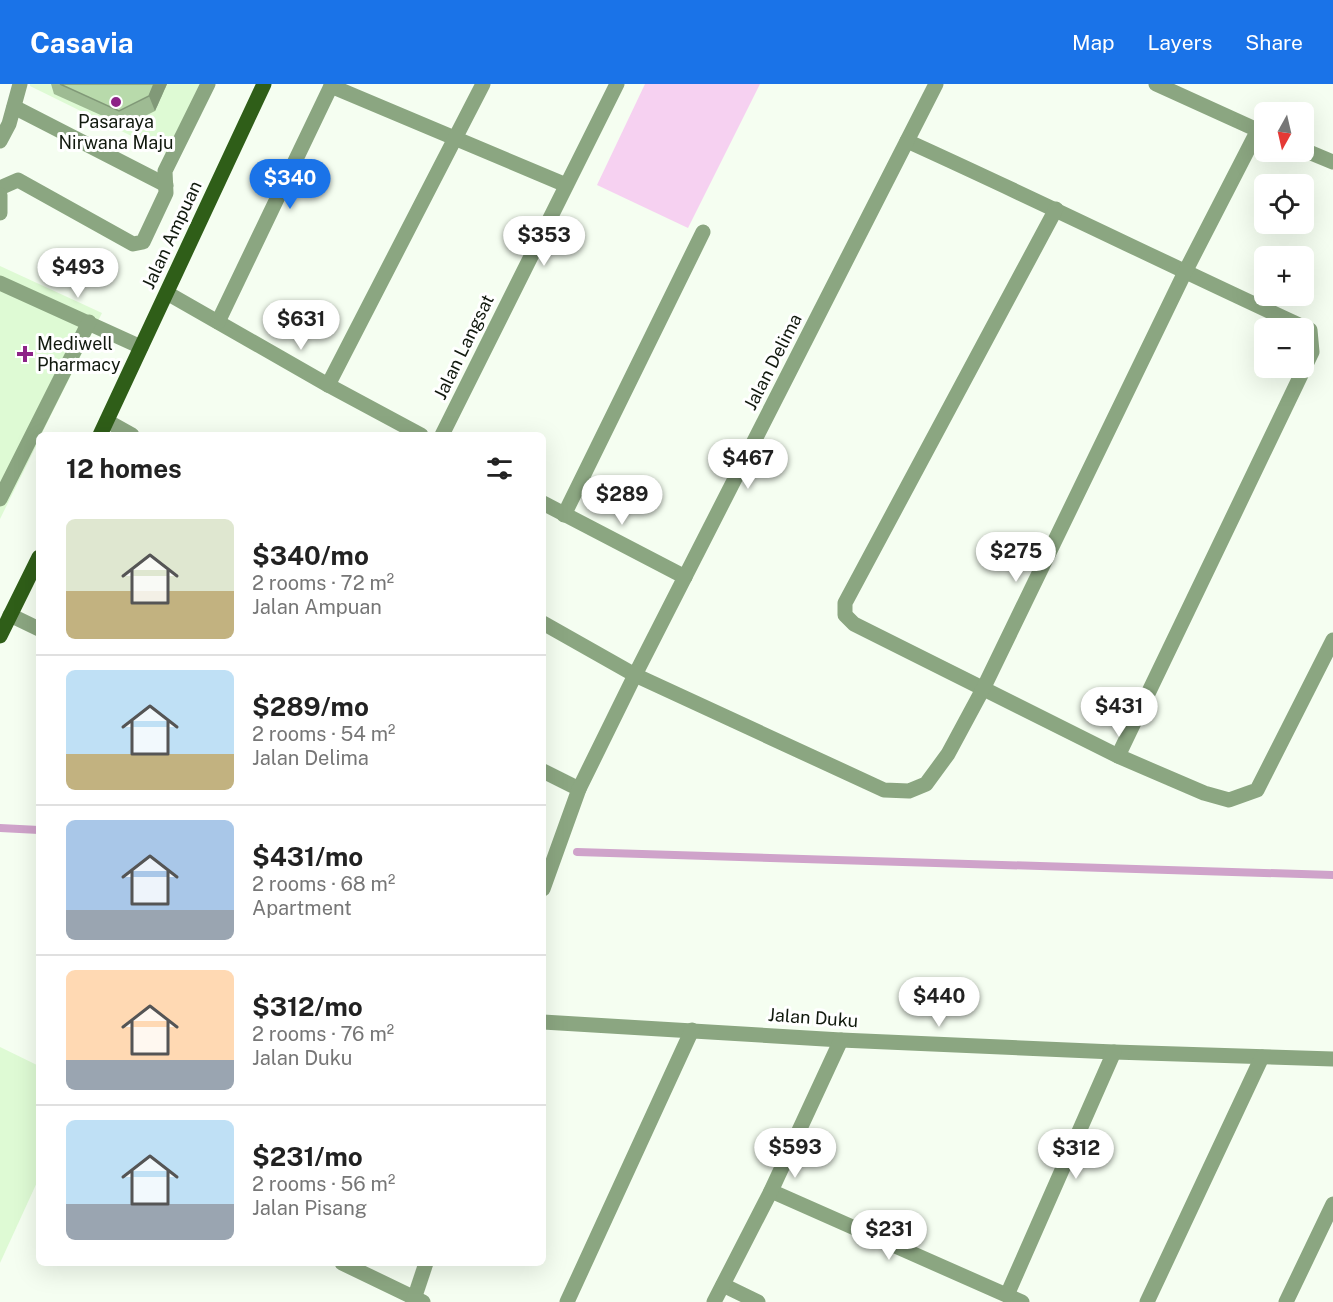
<!DOCTYPE html>
<html lang="en">
<head>
<meta charset="utf-8">
<style>
	:root { --surface:#fff; --page:#f2f2f2; --text:#222; --muted:#767676; --line:#e0e0e0; --accent:#1a73e8 }
	body { margin:0; font-family:"Public Sans",sans-serif; background:var(--page); color:var(--text); height:100vh; display:flex; flex-direction:column; font-size:22px; white-space:nowrap }
	* { box-sizing:border-box; margin:0 }
	p { font-size:20px; color:var(--muted) }
	.icon { flex:none; width:33px; height:33px; fill:none; stroke:currentColor; stroke-width:2; stroke-linecap:round; stroke-linejoin:round }
	.map { position:relative; flex:1; overflow:hidden }
	.side { position:absolute; left:36px; top:348px; width:510px; height:834px; display:flex; flex-direction:column; background:var(--surface); border-radius:9px; box-shadow:0 6px 24px #0002 }
	.side>* { flex:none }
	.needle { width:39px; rotate:188deg }
	.buttons { position:absolute; left:1254px; top:18px; display:grid; gap:12px }
	.buttons a { display:grid; place-items:center; width:60px; height:60px; border-radius:9px; background:var(--surface); box-shadow:0 6px 24px #0002; font-size:30px }
	.price { position:absolute; translate:-50% -51px; padding:0 14px; border-radius:21px; background:#fff; color:#222; font-size:20px; line-height:39px; filter:drop-shadow(0 2px 3px #0008) }
	.price::after { content:''; position:absolute; left:50%; top:36px; width:18px; height:14px; margin-left:-9px; background:inherit; clip-path:polygon(0 0,100% 0,50% 100%) }
	.price.on { background:var(--accent); color:#fff }
	ul { padding:0; list-style:none }
	li { display:flex; align-items:center; gap:18px; height:150px; padding:0 30px }
	li+li { border-top:2px solid var(--line) }
	li span { display:grid; place-items:center; flex:none; width:168px; height:120px; border-radius:9px; color:#555 }
	li>.icon { margin-inline-start:auto }
	span .icon { width:72px; height:72px; fill:#fffc; stroke-width:1 }
	li b { font-size:26px }
	h2 { display:flex; justify-content:space-between; align-items:center; height:72px; padding:0 30px; font-size:26px }
	header { display:flex; align-items:center; gap:36px; box-sizing:border-box; height:84px; padding:0 30px; background:var(--accent); color:#fff }
	header strong { font-size:28px }
	nav { display:flex; gap:33px; margin-inline-start:auto; font-size:21px }
	.map>svg:first-child { display:block }
	.built { fill:#defad4 }
	.green { fill:#f6d1f1 }
	.lines { fill:none; stroke-linecap:round; stroke-linejoin:round }
	.stream { stroke:#cfa3ca; stroke-width:8 }
	.minor { stroke:#8ba681; stroke-width:15 }
	.major { stroke:#2f5e18; stroke-width:15 }
	.wall { fill:#9ebb93 }
	.shaded-wall { fill:#819978 }
	.building { fill:#b8daab; stroke:#819978; stroke-width:1.5 }
	.poi-dot { fill:#8d2387; stroke:#fff; stroke-width:2 }
	.labels { text-anchor:middle; stroke-width:6; stroke-linejoin:round; paint-order:stroke }
	.poi-label { font-size:18px; fill:#11190e; stroke:#fff }
	.street-label { font-size:18px; fill:#11190e; stroke:#fff }
</style>
</head>
<body>
<header>
<strong>Casavia</strong>
<nav><a>Map</a><a>Layers</a><a>Share</a></nav>
</header>
<div class="map">
<svg width="1333" height="1218" viewBox="0 0 1333 1218">
	<rect width="100%" height="100%" fill="#f5fef1"/>
	<g class="built">
		<path d="M 30,0 L 200,0 L 166,69 L 30,2 Z"/>
		<path d="M 0,182 L 102,229 L 41,351 L 39,351 L 39,356 L 0,435 Z"/>
		<path d="M 0,963 L 39,982 L 39,1094 L 0,1179 Z"/>
	</g>
	<path class="green" d="M 645,0 L 760,0 L 688,144 L 597,101 Z"/>
	<g class="lines">
		<g class="stream">
			<path d="M 0,744 L 39,746"/>
			<path d="M 577,768 L 1333,791"/>
		</g>
		<g class="minor">
			<path d="M 1156,0 L 1264,49"/>
			<path d="M 331,2 L 566,101"/>
			<path d="M 14,23 L 166,101"/>
			<path d="M 0,57 L 9,40 L 20,0"/>
			<path d="M 907,57 C 1042,118 1175,184 1310,246 L 1312,268 L 1118,672"/>
			<path d="M 1304,66 L 1333,78"/>
			<path d="M 0,104 L 18,96 L 133,160 L 143,158 L 166,109 L 165,87 L 208,0"/>
			<path d="M 0,111 L 0,129"/>
			<path d="M 1056,125 L 845,519 L 845,531 L 854,540 L 1118,672 L 1204,709 L 1229,716 L 1257,706 L 1333,556"/>
			<path d="M 0,199 L 141,263"/>
			<path d="M 167,209 L 328,301 L 421,351"/>
			<path d="M 218,238 L 332,0"/>
			<path d="M 328,301 L 483,0"/>
			<path d="M 107,337 L 132,351"/>
			<path d="M 442,351 L 617,0"/>
			<path d="M 0,415 L 89,238"/>
			<path d="M 543,419 L 685,493"/>
			<path d="M 564,431 L 703,148"/>
			<path d="M 10,531 L 39,545"/>
			<path d="M 543,539 L 635,591 L 884,706 L 909,707 L 926,700 L 948,670 L 983,605 L 1185,188 L 1258,46"/>
			<path d="M 543,687 L 579,705"/>
			<path d="M 543,805 L 579,705 L 635,591 L 936,0"/>
			<path d="M 543,938 L 841,956 L 1114,968 L 1333,975"/>
			<path d="M 771,1107 L 1022,1218"/>
			<path d="M 342,1179 L 423,1218"/>
			<path d="M 723,1201 L 758,1218"/>
			<path d="M 1007,1211 L 1114,968"/>
			<path d="M 413,1218 L 426,1179"/>
			<path d="M 567,1218 L 692,946"/>
			<path d="M 714,1218 L 771,1107 L 841,956"/>
			<path d="M 1147,1218 L 1262,973"/>
			<path d="M 1286,1218 L 1333,1120"/>
		</g>
		<g class="major">
			<path d="M 100,351 L 264,0"/>
			<path d="M 0,552 L 39,473"/>
		</g>
	</g>
	<path class="wall" d="M 51,0 L 167,0 L 155,27 L 125,42 L 54,10 Z"/>
	<path class="shaded-wall" d="M 154,0 L 167,0 L 155,27 L 149,12 Z"/>
	<path class="building" d="M 60,0 L 154,0 L 149,12 L 119,27 Z"/>
	<g class="poi-dot">
		<circle cx="116" cy="18" r="6"/>
		<path d="M22 261h6v6h6v6h-6v6h-6v-6h-6v-6h6z"/>
	</g>
	<g class="labels">
		<g class="poi-label">
			<text x="116" y="44">Pasaraya<tspan x="116" dy="21">Nirwana Maju</tspan></text>
			<text x="37" y="266" text-anchor="start">Mediwell<tspan x="37" dy="21">Pharmacy</tspan></text>
		</g>
		<g class="street-label">
			<text transform="translate(172 151) rotate(-65)" y="6">Jalan Ampuan</text>
			<text transform="translate(464 263) rotate(-64)" y="6">Jalan Langsat</text>
			<text transform="translate(773 278) rotate(-63)" y="6">Jalan Delima</text>
			<text transform="translate(813 934) rotate(4)" y="6">Jalan Duku</text>
		</g>
	</g>
</svg>
<div class="buttons">
<a><svg class="needle" viewBox="-14 -14 28 28"><path d="M0-13l5 13h-10z" fill="#e53935"/><path d="M0 13l5-13h-10z" fill="#767676"/></svg></a>
<a><svg class="icon" aria-label="locate" viewBox="0 0 24 24"><circle cx="12" cy="12" r="6"/><path d="M12 2v4M12 18v4M2 12h4M18 12h4"/></svg></a>
<a>+</a>
<a>−</a>
</div>
<b class="price on" style="left:290px;top:126px">$340</b>
<b class="price" style="left:544px;top:183px">$353</b>
<b class="price" style="left:78px;top:215px">$493</b>
<b class="price" style="left:301px;top:267px">$631</b>
<b class="price" style="left:748px;top:406px">$467</b>
<b class="price" style="left:622px;top:442px">$289</b>
<b class="price" style="left:1016px;top:499px">$275</b>
<b class="price" style="left:1119px;top:654px">$431</b>
<b class="price" style="left:939px;top:944px">$440</b>
<b class="price" style="left:795px;top:1095px">$593</b>
<b class="price" style="left:1076px;top:1096px">$312</b>
<b class="price" style="left:889px;top:1177px">$231</b>
<section class="side">
<h2>12 homes<svg class="icon" aria-label="filters" viewBox="0 0 24 24"><path d="M4 7h16M4 17h16"/><circle cx="9" cy="7" r="2"/><circle cx="15" cy="17" r="2"/></svg></h2>
<ul>
<li><span style="background:linear-gradient(#dfe7d0 60%,#c2b280 0)"><svg class="icon" aria-label="home" viewBox="0 0 24 24"><path d="M3 11l9-7 9 7M6 9v11h12V9"/></svg></span><div><b>$340/mo</b><p>2 rooms · 72 m²</p><p>Jalan Ampuan</p></div></li>
<li><span style="background:linear-gradient(#bfe0f5 70%,#c2b280 0)"><svg class="icon" aria-label="home" viewBox="0 0 24 24"><path d="M3 11l9-7 9 7M6 9v11h12V9"/></svg></span><div><b>$289/mo</b><p>2 rooms · 54 m²</p><p>Jalan Delima</p></div></li>
<li><span style="background:linear-gradient(#a9c7e8 75%,#9aa5b1 0)"><svg class="icon" aria-label="home" viewBox="0 0 24 24"><path d="M3 11l9-7 9 7M6 9v11h12V9"/></svg></span><div><b>$431/mo</b><p>2 rooms · 68 m²</p><p>Apartment</p></div></li>
<li><span style="background:linear-gradient(#ffd9b3 75%,#9aa5b1 0)"><svg class="icon" aria-label="home" viewBox="0 0 24 24"><path d="M3 11l9-7 9 7M6 9v11h12V9"/></svg></span><div><b>$312/mo</b><p>2 rooms · 76 m²</p><p>Jalan Duku</p></div></li>
<li><span style="background:linear-gradient(#bfe0f5 70%,#9aa5b1 0)"><svg class="icon" aria-label="home" viewBox="0 0 24 24"><path d="M3 11l9-7 9 7M6 9v11h12V9"/></svg></span><div><b>$231/mo</b><p>2 rooms · 56 m²</p><p>Jalan Pisang</p></div></li>
</ul>
</section>
</div>
</body>
</html>
